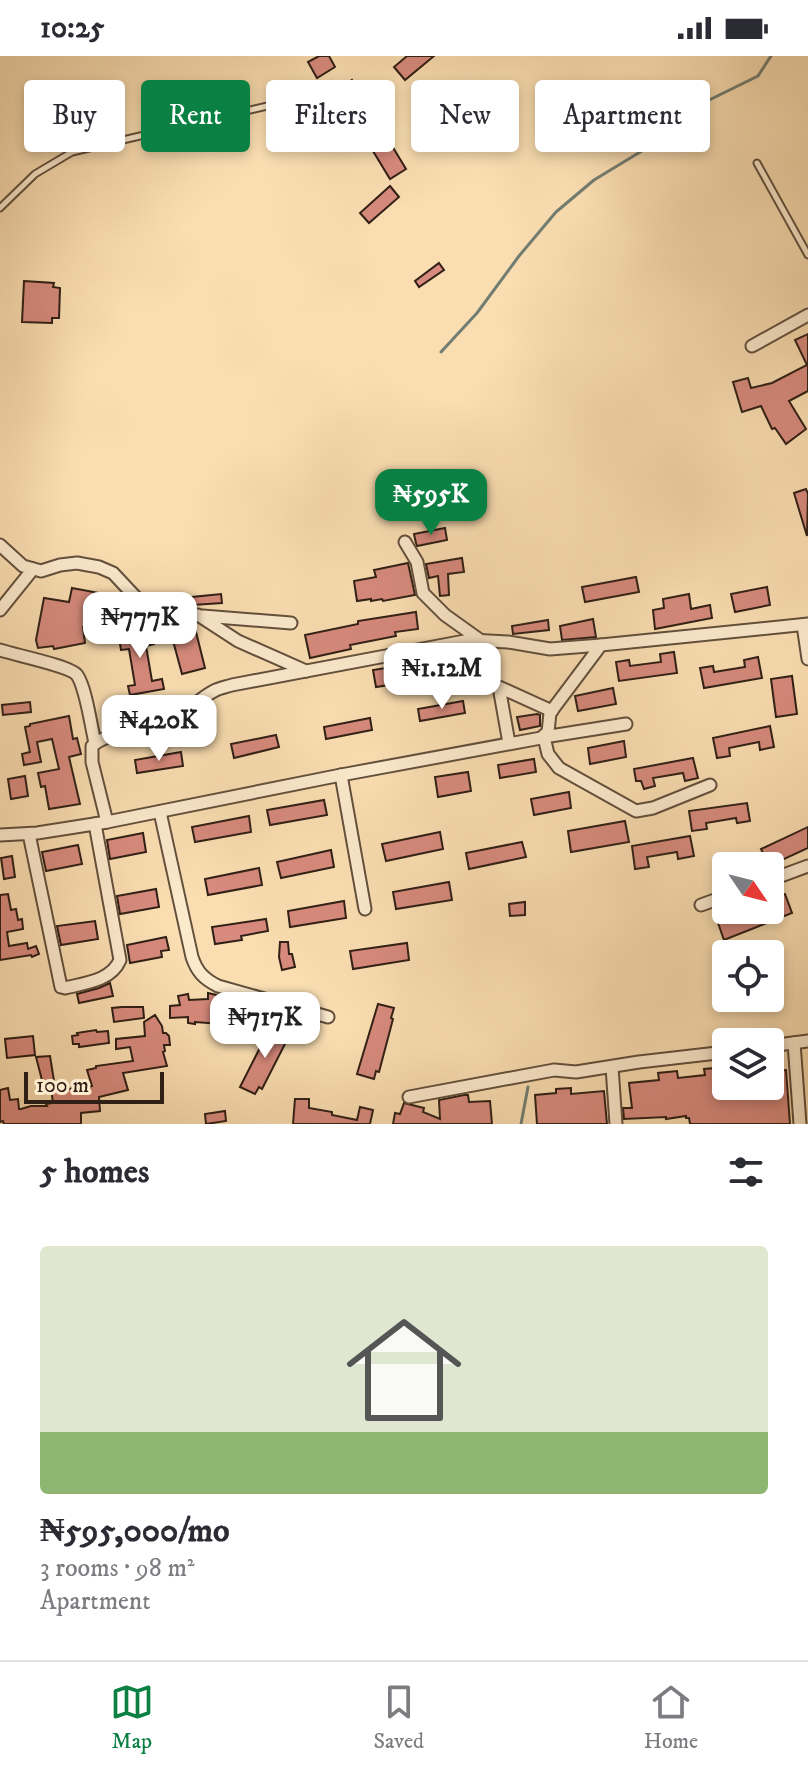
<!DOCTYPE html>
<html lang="en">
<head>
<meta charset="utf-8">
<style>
	:root { --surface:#fff; --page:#f2f2f3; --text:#2b2b33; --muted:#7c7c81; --line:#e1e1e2; --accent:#0b8043 }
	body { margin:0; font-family:"IM FELL DW Pica",serif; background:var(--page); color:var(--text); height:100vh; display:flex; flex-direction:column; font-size:30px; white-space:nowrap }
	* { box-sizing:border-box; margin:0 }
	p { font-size:26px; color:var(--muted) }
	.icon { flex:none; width:44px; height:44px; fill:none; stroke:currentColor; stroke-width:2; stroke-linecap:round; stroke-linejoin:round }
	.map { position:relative; height:1068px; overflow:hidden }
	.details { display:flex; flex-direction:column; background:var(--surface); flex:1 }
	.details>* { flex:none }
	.top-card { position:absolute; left:24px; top:24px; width:760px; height:72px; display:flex; gap:16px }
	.needle { width:52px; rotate:125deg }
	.fabs { position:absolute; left:712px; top:796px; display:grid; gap:16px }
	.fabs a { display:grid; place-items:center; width:72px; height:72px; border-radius:8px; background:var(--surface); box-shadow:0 4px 12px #0003; font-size:40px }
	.scale { position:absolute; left:24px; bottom:20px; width:140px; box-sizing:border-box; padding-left:8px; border:4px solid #301f15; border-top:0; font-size:22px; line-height:28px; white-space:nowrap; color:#301f15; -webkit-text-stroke:6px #fceacd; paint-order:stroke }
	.price { position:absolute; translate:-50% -68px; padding:0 18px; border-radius:16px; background:#fff; color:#222; font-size:26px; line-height:52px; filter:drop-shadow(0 2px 4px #0008) }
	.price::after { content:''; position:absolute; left:50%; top:48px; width:24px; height:18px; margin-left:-12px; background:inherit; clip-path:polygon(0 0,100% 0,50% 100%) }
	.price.current { background:var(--accent); color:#fff }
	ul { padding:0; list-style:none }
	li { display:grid; align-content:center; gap:16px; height:424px; padding:0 40px }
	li+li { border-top:2px solid var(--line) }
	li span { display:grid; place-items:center; height:248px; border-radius:8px; color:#555 }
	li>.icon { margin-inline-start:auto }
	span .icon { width:144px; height:144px; fill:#fffc; stroke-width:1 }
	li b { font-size:34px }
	h2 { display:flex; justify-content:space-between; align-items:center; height:96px; padding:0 40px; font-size:34px }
	.tag { padding:0 28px; border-radius:8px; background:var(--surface); box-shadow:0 4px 12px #0003; font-size:28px; line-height:72px }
	.tag.current { background:var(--accent); color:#fff }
	.status { display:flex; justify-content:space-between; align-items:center; height:56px; padding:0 40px; background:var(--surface); direction:ltr }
	.status svg { height:22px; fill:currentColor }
	.tabs { display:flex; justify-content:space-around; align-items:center; height:112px; border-top:2px solid var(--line); background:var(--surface); font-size:22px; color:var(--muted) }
	.tabs a { display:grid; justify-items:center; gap:4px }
	.tabs .current { color:var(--accent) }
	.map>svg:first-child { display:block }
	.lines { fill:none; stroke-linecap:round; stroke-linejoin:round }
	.stream { stroke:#727d71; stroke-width:3 }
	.building { fill:#d78a7d; stroke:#301f15; stroke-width:2 }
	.lane-casing { stroke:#624f3c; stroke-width:9 }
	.street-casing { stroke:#624f3c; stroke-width:15 }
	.lane { stroke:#fceacd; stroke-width:5 }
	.street { stroke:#fceacd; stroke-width:11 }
</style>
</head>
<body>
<div class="status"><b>10:25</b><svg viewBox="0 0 49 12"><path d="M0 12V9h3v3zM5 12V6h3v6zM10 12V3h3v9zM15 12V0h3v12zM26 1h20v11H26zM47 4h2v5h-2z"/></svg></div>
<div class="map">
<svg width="808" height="1068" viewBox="0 0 808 1068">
	<rect width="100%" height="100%" fill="#fadeb2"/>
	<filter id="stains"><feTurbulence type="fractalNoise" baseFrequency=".0025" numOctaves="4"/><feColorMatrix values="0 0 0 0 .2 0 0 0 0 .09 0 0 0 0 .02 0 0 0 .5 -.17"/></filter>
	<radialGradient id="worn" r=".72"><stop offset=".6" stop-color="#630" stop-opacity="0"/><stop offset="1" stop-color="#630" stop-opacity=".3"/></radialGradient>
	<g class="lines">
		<g class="stream">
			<path d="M 441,296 L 477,257 L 519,200 L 556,156 L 594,124 L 650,90 L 697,50 L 758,20 L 771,0"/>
			<path d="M 521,1068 L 528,1031"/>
		</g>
	</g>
	<g class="building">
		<path d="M 319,0 L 329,0 L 335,11 L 317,22 L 308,6 Z"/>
		<path d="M 407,0 L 434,0 L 405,24 L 394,11 Z"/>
		<path d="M 352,24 L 369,52 L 382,43 L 394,59 L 380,70 L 406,113 L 390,123 L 336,34 Z"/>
		<path d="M 390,130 L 399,141 L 369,167 L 360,157 Z"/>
		<path d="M 439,207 L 444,214 L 419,231 L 415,225 Z"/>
		<path d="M 24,225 L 54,227 L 53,231 L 60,232 L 59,262 L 52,262 L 52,267 L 22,266 Z"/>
		<path d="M 808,278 L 808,335 L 789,345 L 806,373 L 786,388 L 775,372 L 772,373 L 761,350 L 742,356 L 733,326 L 748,322 L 751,332 L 772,327 L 807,309 L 795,284 Z"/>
		<path d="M 806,433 L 808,438 L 807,480 L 794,437 Z"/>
		<path d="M 445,472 L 447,484 L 417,490 L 416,487 L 414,478 Z"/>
		<path d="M 462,502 L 464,516 L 448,518 L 449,539 L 440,540 L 438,520 L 429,522 L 426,508 Z"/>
		<path d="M 408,507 L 415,539 L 383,545 L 382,543 L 371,545 L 371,543 L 357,545 L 354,525 L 376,521 L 374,514 Z"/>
		<path d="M 636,521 L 639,536 L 585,546 L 582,531 Z"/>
		<path d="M 767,531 L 770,549 L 735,556 L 731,538 Z"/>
		<path d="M 72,532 L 99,537 L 92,569 L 88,569 L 87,572 L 83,571 L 85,587 L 54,593 L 53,590 L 38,592 L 36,584 L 44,542 L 69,546 Z"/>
		<path d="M 221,538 L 222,547 L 193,549 L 192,541 Z"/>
		<path d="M 689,538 L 691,553 L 710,549 L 712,562 L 655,573 L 653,554 L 664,552 L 663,543 Z"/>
		<path d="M 416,556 L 418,573 L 395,576 L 396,580 L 350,589 L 351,593 L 310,602 L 305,579 L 358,568 L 358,565 Z"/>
		<path d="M 134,558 L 137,579 L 152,576 L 154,588 L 146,590 L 152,625 L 162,623 L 164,633 L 130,639 L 128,630 L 135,629 L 129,593 L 121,594 L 119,582 L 131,580 L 127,559 Z"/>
		<path d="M 593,563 L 596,581 L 562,584 L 560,570 Z"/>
		<path d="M 548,564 L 549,574 L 513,578 L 512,570 Z"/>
		<path d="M 194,568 L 205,612 L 182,618 L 169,570 Z"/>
		<path d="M 674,596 L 677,617 L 619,625 L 616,606 L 629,604 L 630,610 L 661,606 L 660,598 Z"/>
		<path d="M 758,601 L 762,622 L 704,632 L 700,612 L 713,610 L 714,616 L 745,611 L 744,604 Z"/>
		<path d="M 399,610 L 402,627 L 376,631 L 373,614 Z"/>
		<path d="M 792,620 L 797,658 L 776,661 L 771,623 Z"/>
		<path d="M 613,632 L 616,648 L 578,655 L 575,640 Z"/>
		<path d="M 463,645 L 465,657 L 420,665 L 418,653 Z"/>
		<path d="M 30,646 L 31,656 L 3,659 L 2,649 Z"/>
		<path d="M 537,658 L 540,659 L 540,670 L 520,674 L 517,661 Z"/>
		<path d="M 69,660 L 73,683 L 77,682 L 81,698 L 69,701 L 80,748 L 49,753 L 45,730 L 41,731 L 38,717 L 59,713 L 52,683 L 37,686 L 41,706 L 24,709 L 22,698 L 30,696 L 25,671 L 30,670 L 30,668 Z"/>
		<path d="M 370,662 L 372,674 L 326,683 L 324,671 Z"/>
		<path d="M 770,670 L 774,691 L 760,694 L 759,686 L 729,692 L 730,700 L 717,702 L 713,682 Z"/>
		<path d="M 276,679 L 279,691 L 234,702 L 231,688 Z"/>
		<path d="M 624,685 L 626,701 L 590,708 L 588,692 Z"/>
		<path d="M 181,696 L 183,710 L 137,717 L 135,704 Z"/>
		<path d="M 693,702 L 698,722 L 685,725 L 683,717 L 653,722 L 655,730 L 644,733 L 641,725 L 636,725 L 634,713 Z"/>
		<path d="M 534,703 L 536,716 L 500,722 L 498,709 Z"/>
		<path d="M 468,716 L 471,735 L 438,741 L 435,721 Z"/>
		<path d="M 25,720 L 28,740 L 11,743 L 8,723 Z"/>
		<path d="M 569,736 L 571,752 L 534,759 L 531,743 Z"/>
		<path d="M 324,744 L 327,759 L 270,769 L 267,754 Z"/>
		<path d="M 747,747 L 750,765 L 737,767 L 736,762 L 706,767 L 707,773 L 692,775 L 689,755 Z"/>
		<path d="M 249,760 L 251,776 L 195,786 L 192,771 Z"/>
		<path d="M 625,765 L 629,786 L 571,796 L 568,775 Z"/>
		<path d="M 808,771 L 808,792 L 769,810 L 761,793 Z"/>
		<path d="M 440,776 L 443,793 L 386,805 L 382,788 Z"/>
		<path d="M 143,777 L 146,796 L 110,803 L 107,784 Z"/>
		<path d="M 690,780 L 694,800 L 678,803 L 677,796 L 647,801 L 649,811 L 635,813 L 632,790 Z"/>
		<path d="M 522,786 L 526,801 L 469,813 L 466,797 Z"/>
		<path d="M 78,789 L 82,808 L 46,815 L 42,796 Z"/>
		<path d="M 331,794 L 334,811 L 281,822 L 277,806 Z"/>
		<path d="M 12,800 L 15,821 L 4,823 L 1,802 Z"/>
		<path d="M 259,812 L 262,829 L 208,839 L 205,823 Z"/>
		<path d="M 449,826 L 452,844 L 396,853 L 393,836 Z"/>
		<path d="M 156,833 L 159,851 L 120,858 L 117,840 Z"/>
		<path d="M 8,838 L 11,854 L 16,853 L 18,864 L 22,863 L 23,873 L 7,876 L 9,890 L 27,887 L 28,893 L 36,890 L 39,898 L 32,901 L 31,899 L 0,904 L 0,839 Z"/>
		<path d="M 785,838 L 792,857 L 724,884 L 717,864 L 744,854 L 770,854 L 770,844 Z"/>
		<path d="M 344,845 L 346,862 L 290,871 L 288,855 Z"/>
		<path d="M 525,846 L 525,859 L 510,860 L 509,848 Z"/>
		<path d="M 266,863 L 268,875 L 241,880 L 242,884 L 215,888 L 212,871 Z"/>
		<path d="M 95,865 L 98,883 L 61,889 L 57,870 Z"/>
		<path d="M 166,881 L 169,894 L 161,895 L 162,901 L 130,907 L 127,889 Z"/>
		<path d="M 280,886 L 288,886 L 289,898 L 292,898 L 295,911 L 282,914 L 279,901 Z"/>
		<path d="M 407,887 L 409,904 L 353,913 L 350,895 Z"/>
		<path d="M 110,927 L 113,940 L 79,947 L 77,938 L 99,932 Z"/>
		<path d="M 208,937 L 221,940 L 220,955 L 238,953 L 239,960 L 221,962 L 221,968 L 195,966 L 195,968 L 188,967 L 188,961 L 170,962 L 170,950 L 180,949 L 178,940 L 188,938 L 189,944 L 208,943 Z"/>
		<path d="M 378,948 L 394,952 L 391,962 L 393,963 L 379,1016 L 376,1015 L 374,1023 L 357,1018 Z"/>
		<path d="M 122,951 L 143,951 L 144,962 L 114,966 L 112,952 Z"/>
		<path d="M 155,959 L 162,970 L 163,977 L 166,977 L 169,980 L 170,989 L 164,989 L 165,995 L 163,996 L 167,1010 L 123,1017 L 128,1034 L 99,1041 L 100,1055 L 81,1057 L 81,1068 L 4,1068 L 3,1065 L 0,1066 L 0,1034 L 8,1032 L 10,1044 L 18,1043 L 19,1053 L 21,1053 L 31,1050 L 47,1050 L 46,1048 L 53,1047 L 51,1032 L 63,1029 L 64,1034 L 74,1032 L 75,1034 L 92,1030 L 87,1014 L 96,1012 L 96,1010 L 133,1005 L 130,991 L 116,993 L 116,983 L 145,980 L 144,966 Z"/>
		<path d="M 272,968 L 287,975 L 283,982 L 287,984 L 262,1033 L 259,1031 L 255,1038 L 240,1031 Z"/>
		<path d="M 96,974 L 97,976 L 108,975 L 109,987 L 79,991 L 79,988 L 73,988 L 72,980 L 78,979 L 77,977 Z"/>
		<path d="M 33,980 L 35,999 L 7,1002 L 5,983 Z"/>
		<path d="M 50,1000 L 54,1025 L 43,1028 L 36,1001 Z"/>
		<path d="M 726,1011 L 726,1030 L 770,1030 L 770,1015 L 786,1014 L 790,1068 L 690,1068 L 689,1062 L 686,1062 L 686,1060 L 666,1063 L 666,1061 L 624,1063 L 623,1052 L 632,1052 L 629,1027 L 659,1024 L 658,1017 L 677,1015 L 678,1022 L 705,1019 L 704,1013 Z"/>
		<path d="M 571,1032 L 571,1038 L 604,1035 L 607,1068 L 537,1068 L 535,1039 L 556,1037 L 556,1033 Z"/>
		<path d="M 464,1039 L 468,1039 L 469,1046 L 490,1045 L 492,1068 L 393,1068 L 395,1057 L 400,1058 L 404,1047 L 424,1052 L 423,1056 L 440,1063 L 439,1044 Z"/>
		<path d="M 295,1043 L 309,1043 L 309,1052 L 332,1056 L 332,1059 L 357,1064 L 360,1051 L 373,1054 L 370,1068 L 293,1068 Z"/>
		<path d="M 225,1055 L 226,1065 L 206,1068 L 205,1058 Z"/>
	</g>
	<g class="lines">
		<defs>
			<g id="lane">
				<path d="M 757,107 L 808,199"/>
				<path d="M 0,152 L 35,118 L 72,96 L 301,42"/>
			</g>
			<g id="street">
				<path d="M 752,290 L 808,259"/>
				<path d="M 405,486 L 417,506 L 423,537 L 445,559 L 480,584"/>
				<path d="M 0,489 L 23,510 L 41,515 L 60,509 L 77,507 L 99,511 L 113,517 L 143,549 L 170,562 L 198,559 L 238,585 L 306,615"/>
				<path d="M 0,554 L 33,513"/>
				<path d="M 203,560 L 291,567"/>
				<path d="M 803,569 L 808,603"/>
				<path d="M 0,594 C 15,599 70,610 77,619 C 86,632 91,670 95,687"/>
				<path d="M 626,668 L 544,681 L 548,698 L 559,712 L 636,755 L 653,752 L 710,729"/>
				<path d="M 509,687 L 499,631 L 552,655"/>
				<path d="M 341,719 L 365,853"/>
				<path d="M 160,756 L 192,901 C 197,916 204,923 218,930 L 328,961"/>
				<path d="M 107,766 L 92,706 L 92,690 C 110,674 148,674 171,664 C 188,657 198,643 214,635 C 219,632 226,631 232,629 L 470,584 L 508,586 L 550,593 L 601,589"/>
				<path d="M 29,778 L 61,931 L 65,932 C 85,927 111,925 120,904 L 95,768"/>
				<path d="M 0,779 L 37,777 L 107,766 L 341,719 L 541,682 L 548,676 L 550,657 L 601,589 L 808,568"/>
				<path d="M 770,824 L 808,810"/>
				<path d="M 701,849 L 726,840"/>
				<path d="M 794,987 L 800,1068"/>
				<path d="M 770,990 L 808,985"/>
				<path d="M 612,1011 L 616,1068"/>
				<path d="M 409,1041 L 554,1014 L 576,1016 L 639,1006 L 726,996"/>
			</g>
		</defs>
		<use href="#lane" class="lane-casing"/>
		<use href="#street" class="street-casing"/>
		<use href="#lane" class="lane"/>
		<use href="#street" class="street"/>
	</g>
	<rect width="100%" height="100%" filter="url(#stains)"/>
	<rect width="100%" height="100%" fill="url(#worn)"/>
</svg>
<div class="fabs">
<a><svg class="needle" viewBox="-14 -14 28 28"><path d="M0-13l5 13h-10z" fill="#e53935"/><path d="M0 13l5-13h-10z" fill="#7c7c81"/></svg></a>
<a><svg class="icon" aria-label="locate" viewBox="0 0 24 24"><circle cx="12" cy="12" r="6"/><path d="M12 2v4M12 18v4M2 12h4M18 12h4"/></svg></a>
<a><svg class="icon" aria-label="layers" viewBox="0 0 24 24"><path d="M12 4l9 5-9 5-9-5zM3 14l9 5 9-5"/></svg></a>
</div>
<div class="scale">100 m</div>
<b class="price current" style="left:431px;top:481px">₦595K</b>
<b class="price" style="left:140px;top:604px">₦777K</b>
<b class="price" style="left:442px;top:655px">₦1.12M</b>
<b class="price" style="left:159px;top:707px">₦420K</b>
<b class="price" style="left:265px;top:1004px">₦717K</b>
<div class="top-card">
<a class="tag">Buy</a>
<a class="tag current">Rent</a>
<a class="tag">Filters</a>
<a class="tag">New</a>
<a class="tag">Apartment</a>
</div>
</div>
<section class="details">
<h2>5 homes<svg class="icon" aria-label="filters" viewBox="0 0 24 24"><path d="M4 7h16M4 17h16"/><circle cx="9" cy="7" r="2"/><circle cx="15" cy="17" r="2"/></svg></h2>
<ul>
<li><span style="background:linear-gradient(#dfe7d0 75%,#8fb573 0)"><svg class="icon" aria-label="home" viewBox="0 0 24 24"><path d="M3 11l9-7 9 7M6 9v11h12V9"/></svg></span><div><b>₦595,000/mo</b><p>3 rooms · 98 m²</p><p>Apartment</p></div></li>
</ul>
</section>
<nav class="tabs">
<a class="current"><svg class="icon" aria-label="map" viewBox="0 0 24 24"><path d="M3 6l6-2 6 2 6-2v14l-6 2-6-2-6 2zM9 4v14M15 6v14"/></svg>Map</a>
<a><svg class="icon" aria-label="saved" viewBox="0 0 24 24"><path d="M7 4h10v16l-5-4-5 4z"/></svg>Saved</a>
<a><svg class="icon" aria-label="home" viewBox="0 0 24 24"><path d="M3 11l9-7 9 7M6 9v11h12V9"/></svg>Home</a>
</nav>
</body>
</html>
